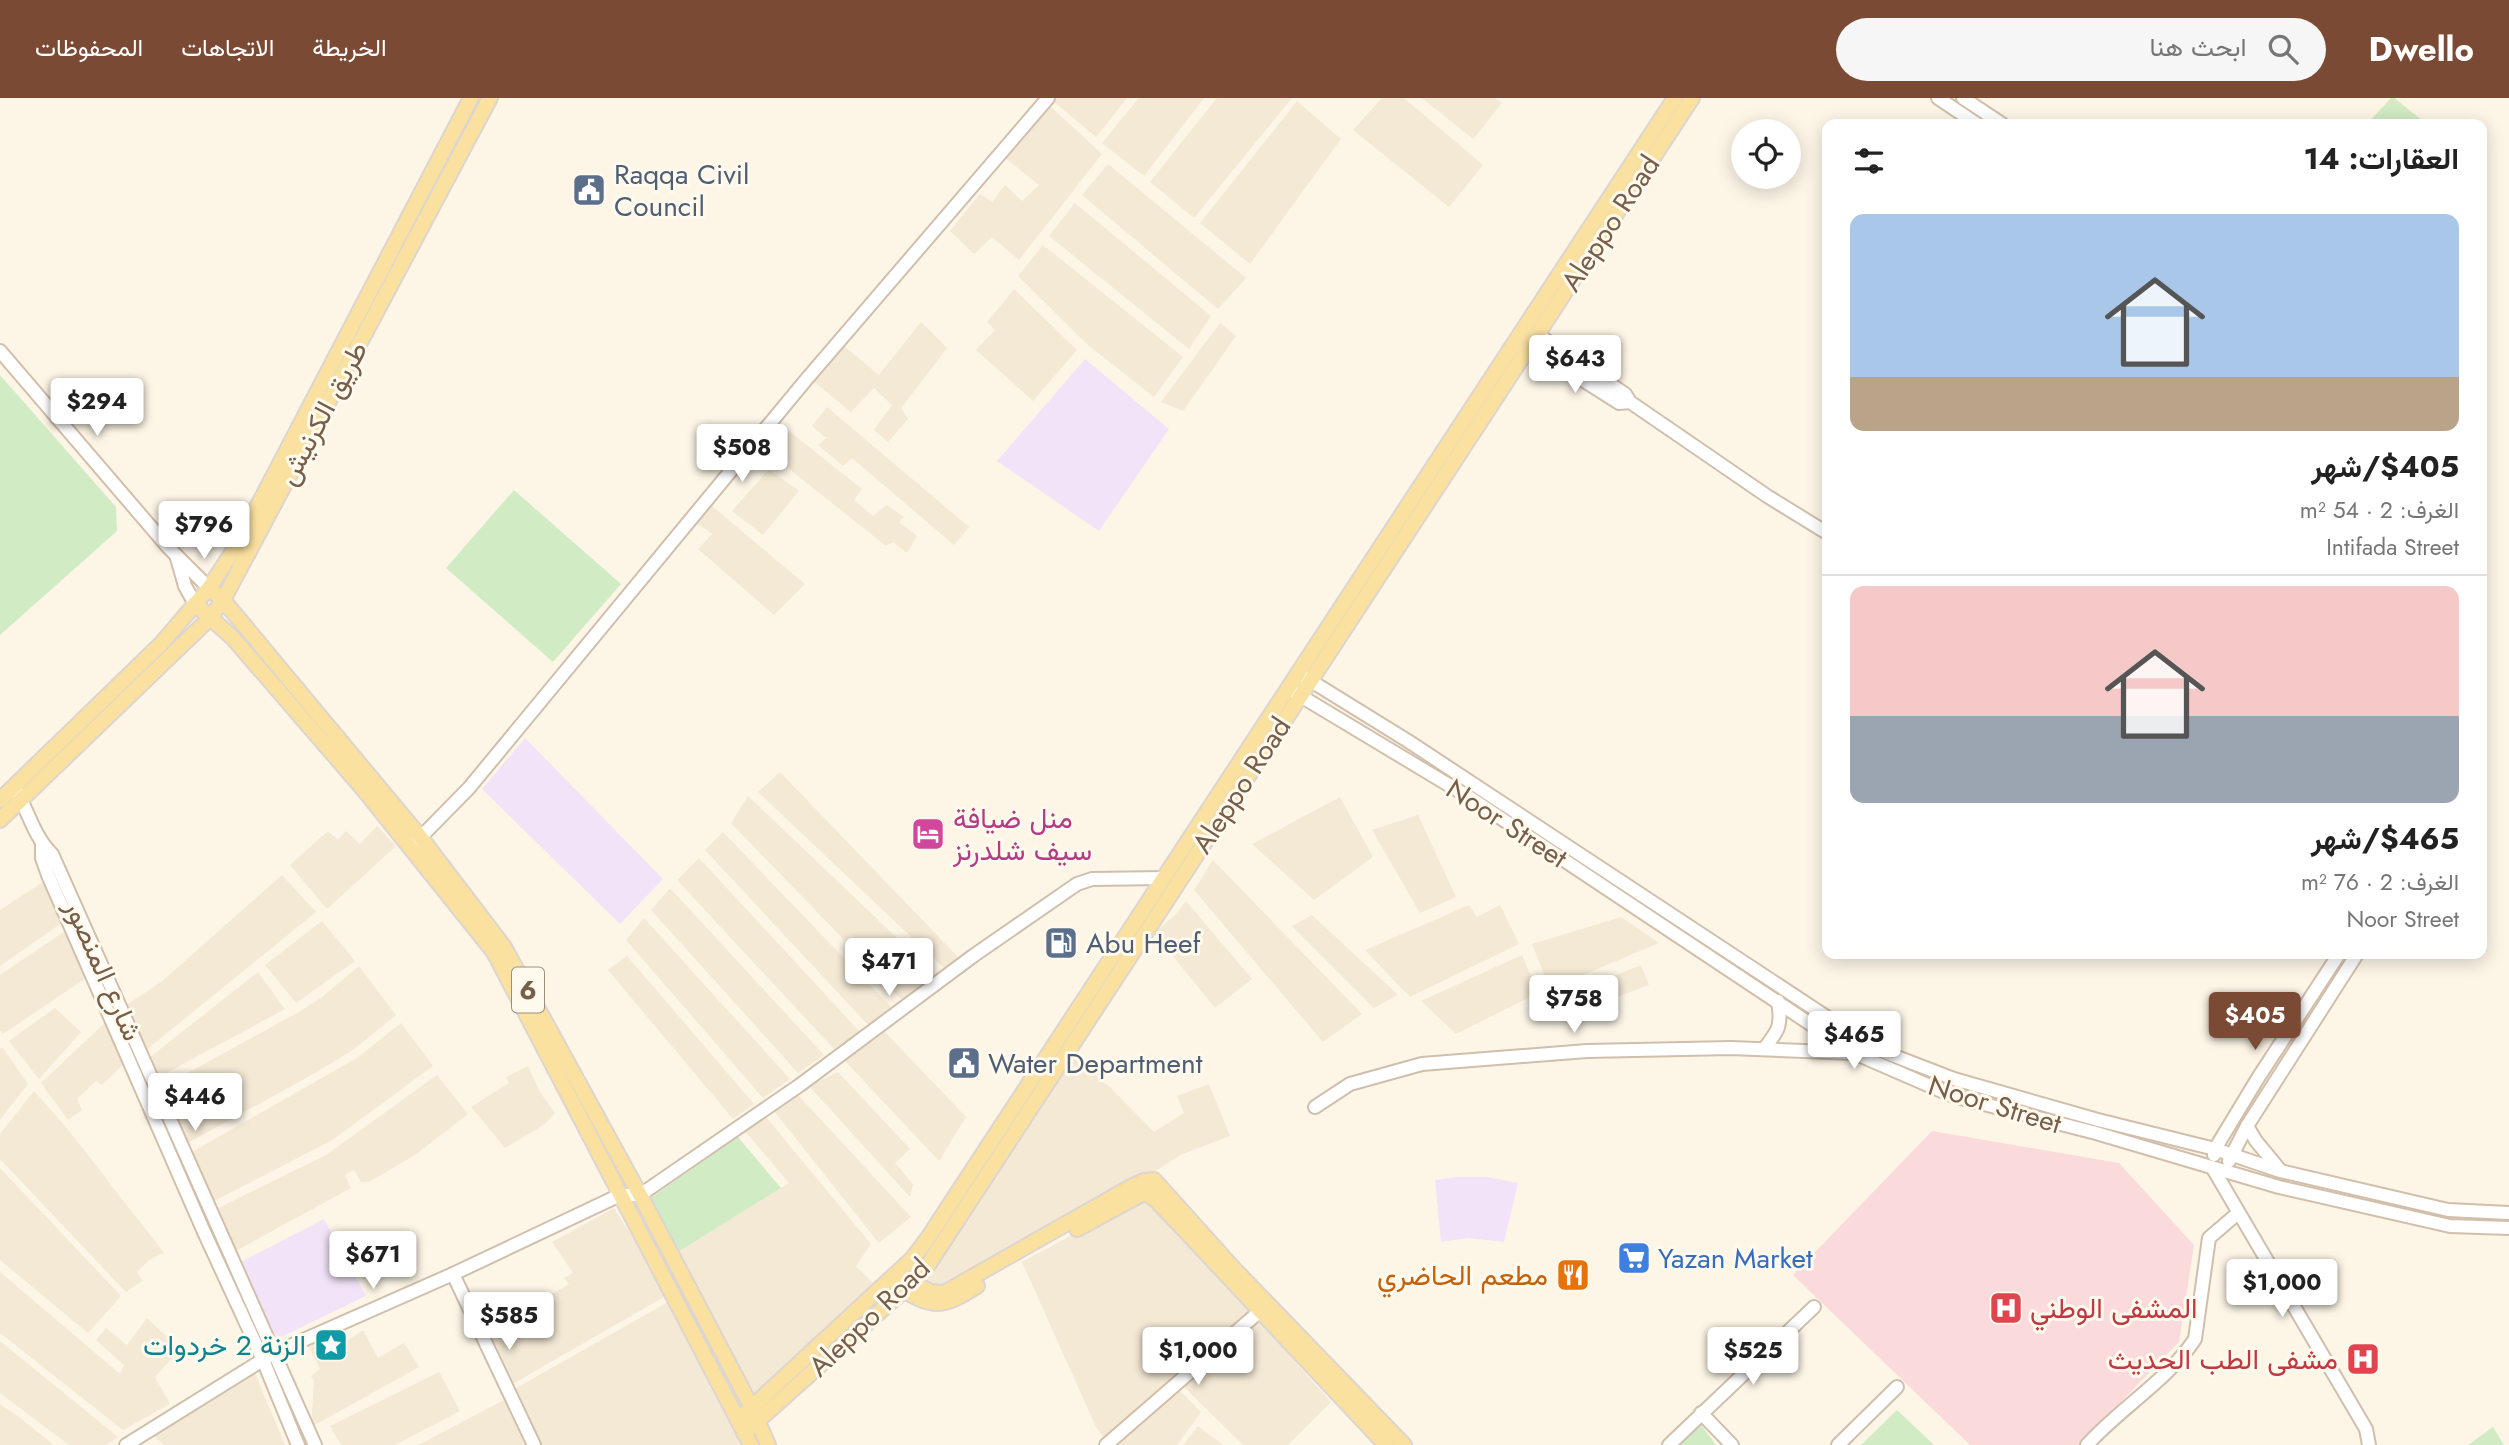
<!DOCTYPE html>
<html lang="ar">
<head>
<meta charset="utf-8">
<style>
	:root { --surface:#fff; --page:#f6f6f6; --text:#222; --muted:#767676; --line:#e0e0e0; --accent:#7b4a35 }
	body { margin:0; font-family:Jost,Vazirmatn,sans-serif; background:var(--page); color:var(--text); direction:rtl; height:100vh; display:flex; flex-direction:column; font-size:26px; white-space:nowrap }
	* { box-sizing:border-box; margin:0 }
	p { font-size:23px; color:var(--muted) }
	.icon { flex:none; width:38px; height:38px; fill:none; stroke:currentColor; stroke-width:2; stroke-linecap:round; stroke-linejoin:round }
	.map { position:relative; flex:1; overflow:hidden; direction:ltr }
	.side { position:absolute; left:1822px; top:21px; width:665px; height:840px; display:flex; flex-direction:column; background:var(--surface); border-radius:14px; box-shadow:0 4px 18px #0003; direction:rtl }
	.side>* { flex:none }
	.fabs { position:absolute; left:1731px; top:21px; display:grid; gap:14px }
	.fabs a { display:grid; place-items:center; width:70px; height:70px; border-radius:50%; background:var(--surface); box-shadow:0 4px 18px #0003; font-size:35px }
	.price { position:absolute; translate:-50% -60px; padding:0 16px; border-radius:7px; background:#fff; color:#222; font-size:23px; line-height:46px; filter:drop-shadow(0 2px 4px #0008) }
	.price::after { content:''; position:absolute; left:50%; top:42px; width:21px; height:16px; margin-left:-10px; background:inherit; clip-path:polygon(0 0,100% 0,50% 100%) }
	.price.selected { background:var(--accent); color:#fff }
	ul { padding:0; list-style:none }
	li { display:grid; align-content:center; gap:14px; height:371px; padding:0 28px }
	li+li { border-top:2px solid var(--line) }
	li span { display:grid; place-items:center; height:217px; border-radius:14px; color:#555 }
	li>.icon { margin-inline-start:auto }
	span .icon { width:126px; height:126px; fill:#fffc; stroke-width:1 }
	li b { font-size:30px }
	h2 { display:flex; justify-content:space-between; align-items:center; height:84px; padding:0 28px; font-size:30px }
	header { display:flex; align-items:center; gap:42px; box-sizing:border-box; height:98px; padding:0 35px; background:var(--accent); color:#fff }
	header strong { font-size:33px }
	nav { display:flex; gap:38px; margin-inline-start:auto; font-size:24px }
	.search { width:490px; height:63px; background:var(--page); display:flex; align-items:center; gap:18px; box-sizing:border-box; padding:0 24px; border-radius:38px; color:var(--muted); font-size:26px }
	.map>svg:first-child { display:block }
	.residential { fill:#f4e9d5 }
	.education { fill:#f3e3f9 }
	.medical { fill:#fadadb }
	.green { fill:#d1ebc5 }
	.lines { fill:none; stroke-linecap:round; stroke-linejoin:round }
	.tertiary-casing { stroke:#cfbfad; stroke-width:16 }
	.secondary-casing { stroke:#d2bfaa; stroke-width:16 }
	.primary-casing { stroke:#dcd5d0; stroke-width:18 }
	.tertiary { stroke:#fff; stroke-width:12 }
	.secondary { stroke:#fff; stroke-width:12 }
	.primary { stroke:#fbe1a0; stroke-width:14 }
	.labels { text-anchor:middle; stroke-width:6; stroke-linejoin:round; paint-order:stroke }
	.shield { fill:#fffaed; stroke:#a08d7c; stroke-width:2 }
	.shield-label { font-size:26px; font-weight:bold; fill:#775e4b }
	.service-label { font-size:28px; fill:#4e5e75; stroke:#fffaed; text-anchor:start }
	.street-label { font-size:28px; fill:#775e4b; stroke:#fffaed }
	.hotel-label { font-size:28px; fill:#b23c85; stroke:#fffaed; text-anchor:start }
	.shop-label { font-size:28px; fill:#366cbe; stroke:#fffaed; text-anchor:start }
	.food-label { font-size:28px; fill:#c56008; stroke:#fffaed; text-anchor:end }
	.health-label { font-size:28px; fill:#be3a42; stroke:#fffaed; text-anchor:start }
	.culture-label { font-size:28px; fill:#0d838f; stroke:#fffaed; text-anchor:end }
</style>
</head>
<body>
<header>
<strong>Dwello</strong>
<div class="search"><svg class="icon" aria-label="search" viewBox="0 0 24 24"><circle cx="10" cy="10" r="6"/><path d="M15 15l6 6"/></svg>ابحث هنا</div>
<nav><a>الخريطة</a><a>الاتجاهات</a><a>المحفوظات</a></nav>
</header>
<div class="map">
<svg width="2509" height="1347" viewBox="0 0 2509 1347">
	<rect width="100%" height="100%" fill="#fdf6e7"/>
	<g class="residential">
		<path d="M 1056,0 L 1127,0 L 1096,39 L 1053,3 Z"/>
		<path d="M 1139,0 L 1204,0 L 1144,78 L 1102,45 Z"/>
		<path d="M 1217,0 L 1292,0 L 1194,120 L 1150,84 Z"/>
		<path d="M 1382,0 L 1404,0 L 1483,67 L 1449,109 L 1353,32 Z"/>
		<path d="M 1422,0 L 1495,0 L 1502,5 L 1473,41 Z"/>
		<path d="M 1297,3 L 1341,41 L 1250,166 L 1200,125 Z"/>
		<path d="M 1050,8 L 1102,56 L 1019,162 L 992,139 L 974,156 L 950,133 L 980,96 L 992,104 L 1005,87 L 1022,103 L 1039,87 L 1005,60 Z"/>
		<path d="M 1108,66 L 1246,180 L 1218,211 L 1082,97 Z"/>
		<path d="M 1075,105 L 1211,218 L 1189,251 L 1049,138 Z"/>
		<path d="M 1043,147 L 1183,259 L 1154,299 L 1088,247 L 1018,178 Z"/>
		<path d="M 1014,191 L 1077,252 L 1033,303 L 976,252 L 995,232 L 987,224 Z"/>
		<path d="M 921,224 L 947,250 L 901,310 L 908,321 L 888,344 L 874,332 L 892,307 L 874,290 L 851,314 L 812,282 L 844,248 L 879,277 Z"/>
		<path d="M 1220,225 L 1236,238 L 1183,313 L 1161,304 Z"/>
		<path d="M 827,309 L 969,429 L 954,447 L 852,360 L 843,368 L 818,347 L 826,340 L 812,328 Z"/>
		<path d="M 779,325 L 862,391 L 854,402 L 873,418 L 887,407 L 904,419 L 899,424 L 917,438 L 907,455 L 893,444 L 886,448 L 759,347 Z"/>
		<path d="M 769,371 L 799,393 L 763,437 L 732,413 Z"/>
		<path d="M 706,403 L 805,486 L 774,517 L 698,451 L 712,436 L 696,425 Z"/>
		<path d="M 780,674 L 959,860 L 945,871 L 758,694 Z"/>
		<path d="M 748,698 L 937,878 L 901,901 L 731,725 Z"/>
		<path d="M 1340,699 L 1373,759 L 1314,802 L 1252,746 Z"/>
		<path d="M 1418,717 L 1456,799 L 1420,815 L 1372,732 Z"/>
		<path d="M 377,728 L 396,748 L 327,811 L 290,767 L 328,733 L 338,742 L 346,733 L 360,746 Z"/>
		<path d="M 723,734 L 891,909 L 868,927 L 705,752 Z"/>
		<path d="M 699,760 L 860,934 L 834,951 L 677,782 Z"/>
		<path d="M 1213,762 L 1362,916 L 1323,944 L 1194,792 Z"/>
		<path d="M 282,777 L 316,814 L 145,953 L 125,908 L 161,884 Z"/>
		<path d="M 43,784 L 63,824 L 0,868 L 0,812 Z"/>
		<path d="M 670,790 L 824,957 L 798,975 L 651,812 Z"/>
		<path d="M 1186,803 L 1252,881 L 1215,910 L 1154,835 L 1175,817 Z"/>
		<path d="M 1469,807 L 1477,819 L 1500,807 L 1519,846 L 1410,899 L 1365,852 Z"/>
		<path d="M 1312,817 L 1398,897 L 1374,910 L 1292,828 Z"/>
		<path d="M 1621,819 L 1659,845 L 1550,891 L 1532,846 Z"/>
		<path d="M 644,820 L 790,981 L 763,1000 L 626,842 Z"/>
		<path d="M 322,823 L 355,863 L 296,905 L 265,867 Z"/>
		<path d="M 65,833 L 89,878 L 3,936 L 0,932 L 0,877 Z"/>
		<path d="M 1522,857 L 1538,895 L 1456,936 L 1421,903 Z"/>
		<path d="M 627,858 L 754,1006 L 733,1021 L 608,872 Z"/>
		<path d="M 1641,867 L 1649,887 L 1562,920 L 1549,904 Z"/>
		<path d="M 359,868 L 396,917 L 353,952 L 317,974 L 186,1046 L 162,989 L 299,914 L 322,899 Z"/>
		<path d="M 258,874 L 285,911 L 157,980 L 145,963 Z"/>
		<path d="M 55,910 L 81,934 L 39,981 L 9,943 Z"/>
		<path d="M 108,922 L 124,966 L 102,987 L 96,983 L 77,1001 L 82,1012 L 68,1022 L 41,985 Z"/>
		<path d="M 401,925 L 433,968 L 331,1043 L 212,1104 L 190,1055 L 357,960 Z"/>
		<path d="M 885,934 L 966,1019 L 939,1063 L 845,963 Z"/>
		<path d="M 2,949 L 28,986 L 0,1022 L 0,952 Z"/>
		<path d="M 1068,953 L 1112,991 L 1154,1034 L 1184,1015 L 1177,998 L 1209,986 L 1230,1038 L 1180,1057 L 1153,1075 L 1143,1075 L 1126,1082 L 950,1187 L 942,1190 L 930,1188 L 917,1181 Z"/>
		<path d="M 528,968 L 540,994 L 555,1015 L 545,1026 L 505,1050 L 471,1009 L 509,985 L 506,979 Z"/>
		<path d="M 838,974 L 910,1051 L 895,1065 L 913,1086 L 910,1099 L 809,988 Z"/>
		<path d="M 437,977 L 468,1016 L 415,1057 L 369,1084 L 361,1084 L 354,1072 L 345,1077 L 351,1090 L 234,1154 L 216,1111 L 326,1057 Z"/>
		<path d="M 34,993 L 66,1029 L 164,1155 L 149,1162 L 137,1174 L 142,1183 L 126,1194 L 0,1061 L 0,1036 Z"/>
		<path d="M 798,997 L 911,1119 L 879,1145 L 773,1012 Z"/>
		<path d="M 766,1019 L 871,1146 L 856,1168 L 874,1186 L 752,1297 L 678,1154 L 789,1085 L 744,1032 Z"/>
		<path d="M 0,1070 L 121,1198 L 88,1235 L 0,1162 Z"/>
		<path d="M 1144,1098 L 1256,1211 L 1107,1344 L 1096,1329 L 1022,1164 Z"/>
		<path d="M 614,1110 L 669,1196 L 511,1287 L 489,1234 L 569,1186 L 564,1180 L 573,1175 L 552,1144 Z"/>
		<path d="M 0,1174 L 120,1276 L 124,1267 L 96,1242 L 106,1230 L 127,1247 L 147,1220 L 180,1251 L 155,1279 L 170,1306 L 123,1332 L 0,1235 Z"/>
		<path d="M 668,1204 L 744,1347 L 537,1347 L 511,1293 Z"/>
		<path d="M 1256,1220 L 1331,1304 L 1288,1347 L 1243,1347 L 1181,1286 Z"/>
		<path d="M 363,1232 L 378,1260 L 404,1245 L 419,1269 L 311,1329 L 314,1283 L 311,1278 L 320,1271 L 309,1249 L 334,1238 L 341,1247 Z"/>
		<path d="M 0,1243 L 118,1339 L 106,1347 L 69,1347 L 0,1295 Z"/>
		<path d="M 439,1274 L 460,1313 L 395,1347 L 341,1347 L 330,1328 Z"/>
		<path d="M 255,1275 L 285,1347 L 164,1347 L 149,1334 Z"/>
		<path d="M 1176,1289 L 1201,1314 L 1177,1347 L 1109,1347 Z"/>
		<path d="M 504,1302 L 525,1347 L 418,1347 Z"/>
		<path d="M 0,1306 L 19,1319 L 54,1347 L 0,1347 Z"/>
		<path d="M 1198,1328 L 1223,1347 L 1183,1347 Z"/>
	</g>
	<g class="education">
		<path d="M 1085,261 L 1169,331 L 1099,433 L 997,363 Z"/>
		<path d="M 525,640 L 663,781 L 620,826 L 482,691 Z"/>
		<path d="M 1457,1079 L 1487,1079 L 1518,1085 L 1504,1144 L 1468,1140 L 1441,1144 L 1435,1082 Z"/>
		<path d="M 324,1121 L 366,1198 L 281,1239 L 275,1237 L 241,1164 Z"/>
	</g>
	<path class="medical" d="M 1932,1033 L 2119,1065 L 2194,1147 L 2179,1244 L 2079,1347 L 1970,1347 L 1793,1177 Z"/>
	<g class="green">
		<path d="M 2391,0 L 2394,0 L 2427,26 L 2367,26 Z"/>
		<path d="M 0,277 L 116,409 L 117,433 L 0,537 Z"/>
		<path d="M 514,392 L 621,486 L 553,564 L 446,470 Z"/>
		<path d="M 738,1039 L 781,1090 L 678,1154 L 649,1101 Z"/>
		<path d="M 1897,1312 L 1934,1347 L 1861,1347 Z"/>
		<path d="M 1701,1327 L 1716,1347 L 1677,1347 Z"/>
		<path d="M 2493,1329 L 2504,1347 L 2468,1347 Z"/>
	</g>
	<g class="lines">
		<defs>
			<g id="tertiary">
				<path d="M 1537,236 L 1625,296 L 1630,304 L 1767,398 L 1827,435"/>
				<path d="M 1529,248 L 1619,305 L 1630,304"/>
				<path d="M 414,746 L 469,690 L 805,283 L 1048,0"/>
				<path d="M 1315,1009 L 1350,986 L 1422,966 L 1587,953 L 1731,950 L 1854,955 L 1863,943"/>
				<path d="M 2212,1069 L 2366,1331 L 2369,1347"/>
				<path d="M 453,1176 L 534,1347"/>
				<path d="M 1701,1315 L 1732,1347"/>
				<path d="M 126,1347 L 274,1255 L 453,1176 L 620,1097 L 640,1097 L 800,987 L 973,858 L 1077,786 L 1092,781 L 1164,780"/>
				<path d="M 1669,1347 L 1814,1209"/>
				<path d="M 1838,1347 L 1897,1289"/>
				<path d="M 2087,1347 C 2120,1310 2167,1283 2195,1241 L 2209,1140 L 2238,1115"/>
			</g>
			<g id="secondary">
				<path d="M 1938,0 L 1977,26"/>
				<path d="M 1963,0 L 2002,26"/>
				<path d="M 0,253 L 168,449 L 209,490"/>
				<path d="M 177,460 L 185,488 L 195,506"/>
				<path d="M 1303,578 L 1408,643 L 1863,943 L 1884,954 L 1954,981 L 2098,1022 L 2215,1051 L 2280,1073 L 2448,1112 L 2509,1115"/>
				<path d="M 1294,594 L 1472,701 L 1854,955 L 1953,998 L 2096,1035 L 2279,1089 L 2450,1128 L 2509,1130"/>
				<path d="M 14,689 C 28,711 33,738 52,756 L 315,1347"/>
				<path d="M 42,746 L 42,760 L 48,777 L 204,1134 L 263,1262 L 298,1347"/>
				<path d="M 1764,951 C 1779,932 1782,927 1778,903"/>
				<path d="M 2247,1028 L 2256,1043 L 2280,1072"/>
				<path d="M 2214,1057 L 2215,1051 L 2258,980 L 2339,856"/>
				<path d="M 2229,1063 L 2247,1028 L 2357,856"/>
				<path d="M 1106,1347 L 1267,1207"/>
			</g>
			<g id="primary">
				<path d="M 209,490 L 223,502 L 421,740 L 504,849 L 640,1097 L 752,1310 L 768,1347"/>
				<path d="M 195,506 L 233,540 L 365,693 L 494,854 L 751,1347"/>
				<path d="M 0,702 L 160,547 L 209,490 L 238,446 L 471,0"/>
				<path d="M 0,722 L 210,520 L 223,502 L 490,0"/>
				<path d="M 1077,1131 L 1145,1094 L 1156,1102 L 1192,1140 L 1386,1347"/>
				<path d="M 905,1181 L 931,1194 L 944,1195 L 1129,1090 L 1144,1083 L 1154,1082 L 1233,1170 L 1404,1347"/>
				<path d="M 898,1189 C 935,1211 941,1210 977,1188"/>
				<path d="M 738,1322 L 913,1160 L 928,1140 L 1675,0"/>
				<path d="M 744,1335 L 904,1192 L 928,1167 L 1692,0"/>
			</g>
		</defs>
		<use href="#tertiary" class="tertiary-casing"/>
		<use href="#secondary" class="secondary-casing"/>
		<use href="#primary" class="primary-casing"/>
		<use href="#tertiary" class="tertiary"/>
		<use href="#secondary" class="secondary"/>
		<use href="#primary" class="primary"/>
	</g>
	<defs>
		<symbol id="civic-square" viewBox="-11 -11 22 22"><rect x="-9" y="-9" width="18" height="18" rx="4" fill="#5c6f8a" stroke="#fffaed"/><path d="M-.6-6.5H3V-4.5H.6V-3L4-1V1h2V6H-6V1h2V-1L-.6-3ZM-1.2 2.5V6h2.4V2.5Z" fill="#fff"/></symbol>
		<symbol id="hotel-square" viewBox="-11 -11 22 22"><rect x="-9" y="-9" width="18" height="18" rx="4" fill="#d1479c" stroke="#fffaed"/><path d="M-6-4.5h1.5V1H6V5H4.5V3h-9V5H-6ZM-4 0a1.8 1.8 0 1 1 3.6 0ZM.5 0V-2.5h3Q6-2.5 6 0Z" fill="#fff"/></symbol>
		<symbol id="fuel-square" viewBox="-11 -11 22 22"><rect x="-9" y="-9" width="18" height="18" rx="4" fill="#5c6f8a" stroke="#fffaed"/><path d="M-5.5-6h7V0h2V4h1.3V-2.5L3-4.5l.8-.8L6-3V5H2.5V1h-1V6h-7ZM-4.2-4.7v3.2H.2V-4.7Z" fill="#fff"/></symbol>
		<symbol id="supermarket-square" viewBox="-11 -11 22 22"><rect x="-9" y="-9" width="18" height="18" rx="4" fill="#3f7fe0" stroke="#fffaed"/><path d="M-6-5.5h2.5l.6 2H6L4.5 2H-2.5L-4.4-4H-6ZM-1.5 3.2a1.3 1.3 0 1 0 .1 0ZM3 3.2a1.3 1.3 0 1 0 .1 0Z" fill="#fff"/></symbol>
		<symbol id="restaurant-square" viewBox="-11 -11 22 22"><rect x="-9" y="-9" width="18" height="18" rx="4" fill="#e8710a" stroke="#fffaed"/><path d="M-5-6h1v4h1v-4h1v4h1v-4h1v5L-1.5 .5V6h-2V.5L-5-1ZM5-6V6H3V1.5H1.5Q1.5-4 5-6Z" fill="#fff"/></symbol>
		<symbol id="hospital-square" viewBox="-11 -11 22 22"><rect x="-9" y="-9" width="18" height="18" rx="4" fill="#e0444e" stroke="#fffaed"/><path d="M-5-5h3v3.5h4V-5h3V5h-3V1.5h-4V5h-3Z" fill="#fff"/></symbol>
		<symbol id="sight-square" viewBox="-11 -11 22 22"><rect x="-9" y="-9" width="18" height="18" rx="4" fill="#0f9aa8" stroke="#fffaed"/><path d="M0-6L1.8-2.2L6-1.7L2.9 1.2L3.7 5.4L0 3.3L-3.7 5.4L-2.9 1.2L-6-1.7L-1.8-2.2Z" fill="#fff"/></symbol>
	</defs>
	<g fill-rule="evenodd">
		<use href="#civic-square" x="570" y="73" width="38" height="38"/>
		<use href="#hotel-square" x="909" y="717" width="38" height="38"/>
		<use href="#fuel-square" x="1042" y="826" width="38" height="38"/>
		<use href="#civic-square" x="945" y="946" width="38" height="38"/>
		<use href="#supermarket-square" x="1615" y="1141" width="38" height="38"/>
		<use href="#restaurant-square" x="1554" y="1158" width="38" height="38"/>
		<use href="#hospital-square" x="1987" y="1191" width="38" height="38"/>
		<use href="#sight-square" x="312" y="1228" width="38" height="38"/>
		<use href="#hospital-square" x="2344" y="1242" width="38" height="38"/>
	</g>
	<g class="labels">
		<rect class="shield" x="512" y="869.5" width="32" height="45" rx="5"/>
		<g class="shield-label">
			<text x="528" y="901">6</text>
		</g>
		<g class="service-label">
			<text x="614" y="86">Raqqa Civil<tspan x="614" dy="32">Council</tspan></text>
			<text x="1086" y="855">Abu Heef</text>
			<text x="988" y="975">Water Department</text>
		</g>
		<g class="street-label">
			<text transform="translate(1610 125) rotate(-57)" y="10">Aleppo Road</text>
			<text transform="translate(322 315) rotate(-62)" y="10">طريق الكرنيش</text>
			<text transform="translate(1241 687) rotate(-57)" y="10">Aleppo Road</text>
			<text transform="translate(1507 725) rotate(33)" y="10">Noor Street</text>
			<text transform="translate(104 872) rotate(66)" y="10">شارع المنصور</text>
			<text transform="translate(1995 1006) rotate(17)" y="10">Noor Street</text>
			<text transform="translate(869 1219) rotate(-44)" y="10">Aleppo Road</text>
		</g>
		<g class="hotel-label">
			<text x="953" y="730">منل ضيافة<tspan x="953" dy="32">سيف شلدرنز</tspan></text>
		</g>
		<g class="shop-label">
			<text x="1658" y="1170">Yazan Market</text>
		</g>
		<g class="food-label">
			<text x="1548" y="1187">مطعم الحاضري</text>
		</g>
		<g class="health-label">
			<text x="2030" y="1220">المشفى الوطني</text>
			<text x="2338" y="1271" text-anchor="end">مشفى الطب الحديث</text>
		</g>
		<g class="culture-label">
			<text x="306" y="1257">الزنة 2 خردوات</text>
		</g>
	</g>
</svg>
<div class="fabs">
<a><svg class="icon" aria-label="locate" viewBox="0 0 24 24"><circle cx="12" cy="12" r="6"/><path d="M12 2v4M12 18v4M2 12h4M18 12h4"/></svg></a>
</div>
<b class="price" style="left:1575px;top:297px">$643</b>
<b class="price" style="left:97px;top:340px">$294</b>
<b class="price" style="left:742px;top:386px">$508</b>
<b class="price" style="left:204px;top:463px">$796</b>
<b class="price" style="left:889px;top:900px">$471</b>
<b class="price" style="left:1574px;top:937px">$758</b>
<b class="price selected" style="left:2255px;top:954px">$405</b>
<b class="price" style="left:1854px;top:973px">$465</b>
<b class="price" style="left:195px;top:1035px">$446</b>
<b class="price" style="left:373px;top:1193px">$671</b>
<b class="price" style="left:2282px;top:1221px">$1,000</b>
<b class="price" style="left:509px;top:1254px">$585</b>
<b class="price" style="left:1198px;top:1289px">$1,000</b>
<b class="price" style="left:1753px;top:1289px">$525</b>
<section class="side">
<h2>العقارات: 14<svg class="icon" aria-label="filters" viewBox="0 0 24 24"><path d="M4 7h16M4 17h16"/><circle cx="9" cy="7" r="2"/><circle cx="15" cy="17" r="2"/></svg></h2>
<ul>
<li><span style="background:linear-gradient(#a9c7e8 75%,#b9a48a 0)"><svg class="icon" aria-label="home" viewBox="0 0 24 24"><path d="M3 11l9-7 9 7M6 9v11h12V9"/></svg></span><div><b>$405/شهر</b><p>الغرف: 2 · 54 m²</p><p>Intifada Street</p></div></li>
<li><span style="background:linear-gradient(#f6c9c9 60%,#9aa5b1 0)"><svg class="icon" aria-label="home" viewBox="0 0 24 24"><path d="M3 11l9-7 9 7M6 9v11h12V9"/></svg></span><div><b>$465/شهر</b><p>الغرف: 2 · 76 m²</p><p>Noor Street</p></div></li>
</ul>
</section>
</div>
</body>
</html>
